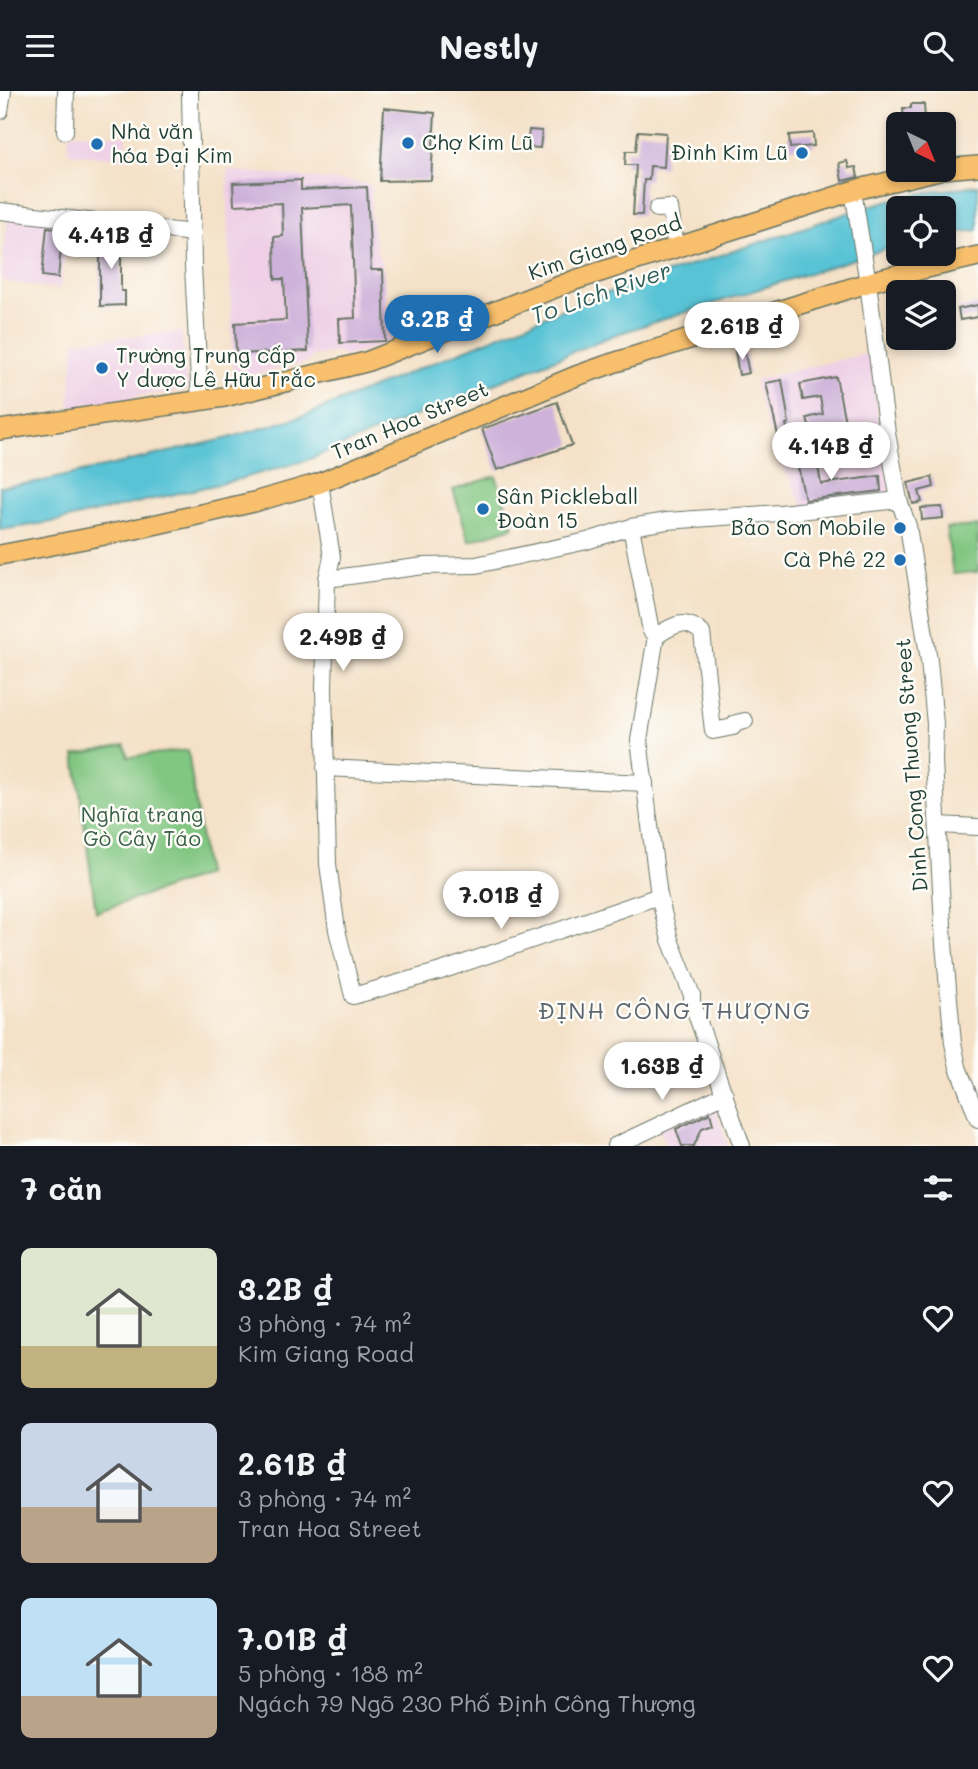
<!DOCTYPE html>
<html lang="vi">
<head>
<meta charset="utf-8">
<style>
	:root { --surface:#171b24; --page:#20242c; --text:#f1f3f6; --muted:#9ea1a6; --accent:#1f6fb2 }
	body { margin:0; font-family:Mali,sans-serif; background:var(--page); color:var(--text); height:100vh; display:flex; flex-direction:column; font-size:26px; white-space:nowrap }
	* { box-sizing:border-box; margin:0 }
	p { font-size:23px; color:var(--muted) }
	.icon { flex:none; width:38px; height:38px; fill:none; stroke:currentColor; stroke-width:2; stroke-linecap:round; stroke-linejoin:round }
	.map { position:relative; height:1055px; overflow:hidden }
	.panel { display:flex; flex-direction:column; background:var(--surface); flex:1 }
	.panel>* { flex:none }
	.needle { width:46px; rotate:137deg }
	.fabs { position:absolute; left:886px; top:21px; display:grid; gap:14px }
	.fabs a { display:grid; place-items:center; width:70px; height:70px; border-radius:10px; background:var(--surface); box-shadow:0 4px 10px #0003; font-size:35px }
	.price { position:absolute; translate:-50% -60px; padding:0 16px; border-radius:24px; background:#fff; color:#222; font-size:23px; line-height:46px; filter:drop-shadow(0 2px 4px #0008) }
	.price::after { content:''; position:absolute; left:50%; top:42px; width:21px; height:16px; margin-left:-10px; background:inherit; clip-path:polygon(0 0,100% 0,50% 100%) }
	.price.active { background:var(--accent); color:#fff }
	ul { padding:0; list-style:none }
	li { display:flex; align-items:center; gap:21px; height:175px; padding:0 21px }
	li span { display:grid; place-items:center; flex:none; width:196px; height:140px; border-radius:10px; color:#555 }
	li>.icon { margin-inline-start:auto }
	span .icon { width:84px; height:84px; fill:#fffc; stroke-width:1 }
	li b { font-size:30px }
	h2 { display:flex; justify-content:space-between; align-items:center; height:84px; padding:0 21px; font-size:30px }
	header { display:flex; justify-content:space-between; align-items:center; height:91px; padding:0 21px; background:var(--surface); font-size:32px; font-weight:800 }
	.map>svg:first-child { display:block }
	.built { fill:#efd0e6 }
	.green { fill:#81c681; stroke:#50825a; stroke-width:2 }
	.water { fill:#59c3d5; stroke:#3c8084; stroke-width:2 }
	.building { fill:#ceb2da }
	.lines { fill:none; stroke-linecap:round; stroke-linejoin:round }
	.minor-casing { stroke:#6a7667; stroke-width:18 }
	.major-casing { stroke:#6a7667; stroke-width:22 }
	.minor { stroke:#fff; stroke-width:16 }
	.major { stroke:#f8bf6c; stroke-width:19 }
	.poi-dot { fill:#1f6fb2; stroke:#fdfcf7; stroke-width:2.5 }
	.labels { text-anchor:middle; stroke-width:5; stroke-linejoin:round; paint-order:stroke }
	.poi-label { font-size:21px; fill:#1f3d34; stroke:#fdfcf7; text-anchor:start }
	.street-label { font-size:21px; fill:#1f3d34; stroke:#fdfcf7 }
	.park-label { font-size:21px; fill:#385f47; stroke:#fdfcf7 }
	.water-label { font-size:23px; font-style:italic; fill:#2e5e5c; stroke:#fdfcf7 }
	.neighbourhood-label { font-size:23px; letter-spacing:2px; fill:#5c666e; stroke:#fdfcf7 }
</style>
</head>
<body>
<header><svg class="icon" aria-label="menu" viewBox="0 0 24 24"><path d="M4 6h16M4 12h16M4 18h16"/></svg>Nestly<svg class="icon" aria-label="search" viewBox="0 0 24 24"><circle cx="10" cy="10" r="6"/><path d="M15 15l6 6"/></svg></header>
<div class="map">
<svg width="978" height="1055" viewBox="0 0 978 1055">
	<rect width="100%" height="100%" fill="#fdfcf7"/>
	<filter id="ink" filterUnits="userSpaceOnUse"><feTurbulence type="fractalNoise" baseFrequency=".0143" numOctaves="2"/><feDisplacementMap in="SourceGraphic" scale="14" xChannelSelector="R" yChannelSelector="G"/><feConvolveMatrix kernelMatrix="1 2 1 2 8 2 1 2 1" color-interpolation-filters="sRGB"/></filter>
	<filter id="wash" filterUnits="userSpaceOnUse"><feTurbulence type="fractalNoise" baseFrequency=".00686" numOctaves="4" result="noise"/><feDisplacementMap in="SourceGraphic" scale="28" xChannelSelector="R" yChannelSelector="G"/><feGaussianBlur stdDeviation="1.57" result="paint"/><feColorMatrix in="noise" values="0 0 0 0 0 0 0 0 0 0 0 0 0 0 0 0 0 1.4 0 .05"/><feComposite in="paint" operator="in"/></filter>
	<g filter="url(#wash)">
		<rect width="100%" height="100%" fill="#f4e1c7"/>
		<g class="built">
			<path d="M 69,42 L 126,44 L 127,68 L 68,62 Z"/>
			<path d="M 227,79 L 371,93 L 371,124 L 375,152 L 383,179 L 391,251 L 344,266 L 338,261 L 312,265 L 309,271 L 241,286 L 233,279 Z"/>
			<path d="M 8,124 L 68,131 L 60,198 L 1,190 Z"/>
			<path d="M 181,241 L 188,299 L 134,305 L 134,307 L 69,316 L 75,250 Z"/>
			<path d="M 869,262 L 891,406 L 804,416 L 783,375 L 776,347 L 768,339 L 754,289 Z"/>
			<path d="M 713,1008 L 728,1055 L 667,1055 L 658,1036 Z"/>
		</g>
		<g class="green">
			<path d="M 496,385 L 513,436 L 469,450 L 453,399 Z"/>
			<path d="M 978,435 L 978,481 L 953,483 L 946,437 Z"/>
			<path d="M 125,654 L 128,666 L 188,659 L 206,784 L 96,821 L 75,664 Z"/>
		</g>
		<path class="water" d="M 978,94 L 978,139 L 943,143 L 943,117 L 898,117 L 898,154 L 614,244 L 307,369 L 236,389 L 58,430 L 0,439 L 0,396 L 39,391 L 229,347 L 309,323 L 580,211 L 866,116 L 904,105 Z"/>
		<g id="blocks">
			<g class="building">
				<path d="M 911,13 L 924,13 L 925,30 L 904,31 L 903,17 L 911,17 Z"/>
				<path d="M 384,17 L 435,22 L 431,89 L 380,90 Z"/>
				<path d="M 529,39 L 542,40 L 540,57 L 527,56 Z"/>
				<path d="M 638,40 L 666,42 L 664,76 L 650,75 L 649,89 L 644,89 L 642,124 L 633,124 L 636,74 L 625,74 L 626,60 L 636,60 Z"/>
				<path d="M 813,42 L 814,55 L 790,57 L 789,44 Z"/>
				<path d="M 847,70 L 849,77 L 856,76 L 858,86 L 842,90 L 839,72 Z"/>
				<path d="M 301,89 L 301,99 L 367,96 L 371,179 L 383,179 L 385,250 L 340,252 L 339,228 L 355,227 L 351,114 L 302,117 L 308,260 L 236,263 L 235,232 L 286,229 L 284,188 L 275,188 L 274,146 L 283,145 L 282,112 L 234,114 L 233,92 Z"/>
				<path d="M 47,136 L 63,138 L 58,187 L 42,185 Z"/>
				<path d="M 125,145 L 125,160 L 121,160 L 121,200 L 125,200 L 125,214 L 100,215 L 100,146 Z"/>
				<path d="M 978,214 L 978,226 L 960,229 L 958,218 Z"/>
				<path d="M 744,258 L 749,282 L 739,284 L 735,260 Z"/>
				<path d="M 836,286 L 846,336 L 811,343 L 807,327 L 823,323 L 820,306 L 803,309 L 800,293 Z"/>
				<path d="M 782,289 L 789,332 L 786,333 L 794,370 L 784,371 L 766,292 Z"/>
				<path d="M 557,311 L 572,354 L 497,379 L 482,338 Z"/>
				<path d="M 816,363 L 821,393 L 880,385 L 881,400 L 805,409 L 796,366 Z"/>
				<path d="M 932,386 L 934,396 L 919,400 L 922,411 L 913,413 L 908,392 Z"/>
				<path d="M 942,416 L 943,427 L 922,429 L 921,417 Z"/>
				<path d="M 710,1022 L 713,1033 L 702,1037 L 694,1055 L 682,1055 L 676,1038 Z"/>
			</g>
		</g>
	</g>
	<g filter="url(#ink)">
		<use href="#blocks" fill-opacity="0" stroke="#6a7667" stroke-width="2"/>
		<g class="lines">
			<defs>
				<g id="minor">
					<path d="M 190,0 L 193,175 L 200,310"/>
					<path d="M 0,20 L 3,0"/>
					<path d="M 65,40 L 66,0"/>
					<path d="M 853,100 L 868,192 L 887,342 L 899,409 L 908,435 L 929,570 L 935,633 L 934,670 L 944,853 L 953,952 L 958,976 L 978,1028"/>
					<path d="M 657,118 L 670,117 L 676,157"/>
					<path d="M 0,120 L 193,142"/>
					<path d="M 320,392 L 332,466 L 327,488 L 324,597 L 328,773 L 337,839 L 353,905 L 441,880 L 659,805"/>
					<path d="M 631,436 L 651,540 L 656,545 L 639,649 L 659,805 L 670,849 L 692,904 L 692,911 L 742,1055"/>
					<path d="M 327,488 L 424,475 L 476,474 L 587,450 L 631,436 L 667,430 L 780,422 L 899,409"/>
					<path d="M 656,545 C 673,534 685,526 702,542 L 713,640 L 733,636 L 736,632 L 745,630"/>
					<path d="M 325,677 L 645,692"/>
					<path d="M 938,734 L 978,736"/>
					<path d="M 615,1055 L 725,1003"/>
				</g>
				<g id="major">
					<path d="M 943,78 L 978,75"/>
					<path d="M 0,339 L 224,306 L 366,271 L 575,189 L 859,98 L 939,79"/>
					<path d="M 0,464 L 131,439 L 254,411 L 320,392 L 576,285 L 613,272 L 880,188 L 978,165"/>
				</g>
			</defs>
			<use href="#minor" class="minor-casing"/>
			<use href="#major" class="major-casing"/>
			<use href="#minor" class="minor"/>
			<use href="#major" class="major"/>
		</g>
	</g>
	<g class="poi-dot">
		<circle cx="408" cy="52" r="7"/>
		<circle cx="97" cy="53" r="7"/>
		<circle cx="802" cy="62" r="7"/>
		<circle cx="102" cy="277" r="7"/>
		<circle cx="483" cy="418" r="7"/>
		<circle cx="900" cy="437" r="7"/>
		<circle cx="900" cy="469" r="7"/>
	</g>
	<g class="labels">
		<g class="poi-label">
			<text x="111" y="48">Nhà văn<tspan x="111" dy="24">hóa Đại Kim</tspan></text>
			<text x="422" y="59">Chợ Kim Lũ</text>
			<text x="788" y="69" text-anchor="end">Đình Kim Lũ</text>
			<text x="116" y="272">Trường Trung cấp<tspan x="116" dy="24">Y dược Lê Hữu Trắc</tspan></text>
			<text x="497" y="413">Sân Pickleball<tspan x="497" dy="24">Đoàn 15</tspan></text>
			<text x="886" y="444" text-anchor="end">Bảo Sơn Mobile</text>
			<text x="886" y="476" text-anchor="end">Cà Phê 22</text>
		</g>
		<g class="street-label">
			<text transform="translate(605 157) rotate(-19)" y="7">Kim Giang Road</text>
			<text transform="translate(410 330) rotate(-23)" y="7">Tran Hoa Street</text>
			<text transform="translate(912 674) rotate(-94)" y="7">Dinh Cong Thuong Street</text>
		</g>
		<g class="park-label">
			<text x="142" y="731">Nghĩa trang<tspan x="142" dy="24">Gò Cây Táo</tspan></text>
		</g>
		<g class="water-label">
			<text transform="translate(601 202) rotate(-19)" y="8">To Lich River</text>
		</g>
		<g class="neighbourhood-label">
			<text x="675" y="928">ĐỊNH CÔNG THƯỢNG</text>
		</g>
	</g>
</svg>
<div class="fabs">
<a><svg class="needle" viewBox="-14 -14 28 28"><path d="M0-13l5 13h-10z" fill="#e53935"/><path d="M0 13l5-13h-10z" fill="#9ea1a6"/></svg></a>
<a><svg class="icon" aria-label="locate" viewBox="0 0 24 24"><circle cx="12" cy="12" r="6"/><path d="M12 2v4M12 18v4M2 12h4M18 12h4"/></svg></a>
<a><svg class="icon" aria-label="layers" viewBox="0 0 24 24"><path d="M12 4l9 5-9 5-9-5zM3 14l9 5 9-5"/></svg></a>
</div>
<b class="price" style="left:111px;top:180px">4.41B ₫</b>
<b class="price active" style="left:437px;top:264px">3.2B ₫</b>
<b class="price" style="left:742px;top:271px">2.61B ₫</b>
<b class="price" style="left:831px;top:391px">4.14B ₫</b>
<b class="price" style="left:343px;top:582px">2.49B ₫</b>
<b class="price" style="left:501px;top:840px">7.01B ₫</b>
<b class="price" style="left:662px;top:1011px">1.63B ₫</b>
</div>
<section class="panel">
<h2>7 căn<svg class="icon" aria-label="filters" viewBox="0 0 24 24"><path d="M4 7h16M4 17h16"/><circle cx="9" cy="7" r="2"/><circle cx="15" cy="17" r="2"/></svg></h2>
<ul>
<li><span style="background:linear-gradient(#dfe7d0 70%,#c2b280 0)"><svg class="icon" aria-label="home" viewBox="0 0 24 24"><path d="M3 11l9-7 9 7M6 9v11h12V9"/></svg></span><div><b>3.2B ₫</b><p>3 phòng · 74 m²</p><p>Kim Giang Road</p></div><svg class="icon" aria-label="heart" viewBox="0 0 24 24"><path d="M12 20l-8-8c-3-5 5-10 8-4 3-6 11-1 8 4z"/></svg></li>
<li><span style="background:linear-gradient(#c9d6e8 60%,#b9a48a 0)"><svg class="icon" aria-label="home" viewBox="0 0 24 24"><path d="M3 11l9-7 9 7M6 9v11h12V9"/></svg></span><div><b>2.61B ₫</b><p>3 phòng · 74 m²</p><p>Tran Hoa Street</p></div><svg class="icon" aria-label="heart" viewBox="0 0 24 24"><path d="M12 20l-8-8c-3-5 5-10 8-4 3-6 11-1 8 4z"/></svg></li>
<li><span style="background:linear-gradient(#bfe0f5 70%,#b9a48a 0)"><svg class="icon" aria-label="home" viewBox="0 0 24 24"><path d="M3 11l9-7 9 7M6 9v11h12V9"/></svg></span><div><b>7.01B ₫</b><p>5 phòng · 188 m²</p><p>Ngách 79 Ngõ 230 Phố Định Công Thượng</p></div><svg class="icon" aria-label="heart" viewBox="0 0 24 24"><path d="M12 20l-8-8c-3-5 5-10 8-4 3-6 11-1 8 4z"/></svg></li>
</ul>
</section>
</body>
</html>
